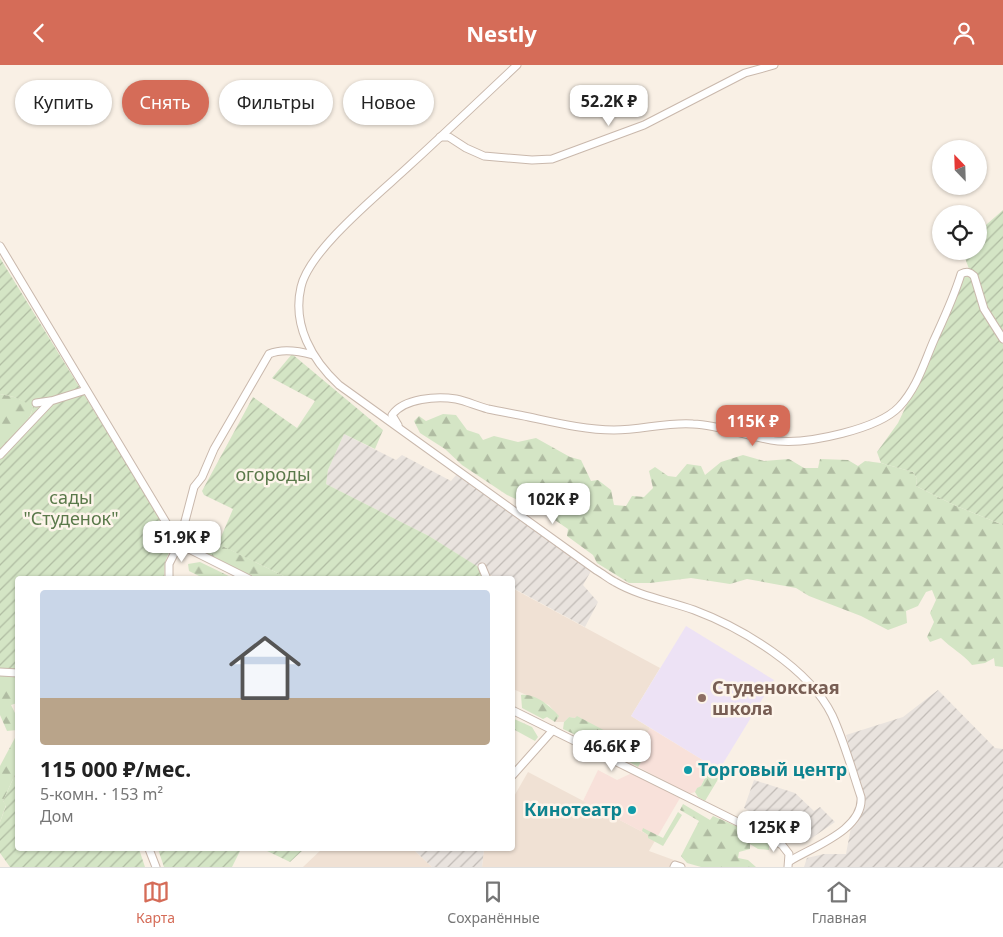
<!DOCTYPE html>
<html lang="ru">
<head>
<meta charset="utf-8">
<style>
	:root { --surface:#fff; --page:#f2f2f2; --text:#222; --muted:#767676; --line:#e0e0e0; --accent:#d56c58 }
	body { margin:0; font-family:"Noto Sans",sans-serif; background:var(--page); color:var(--text); height:100vh; display:flex; flex-direction:column; font-size:19px; white-space:nowrap }
	* { box-sizing:border-box; margin:0 }
	p { font-size:16px; color:var(--muted) }
	.icon { flex:none; width:28px; height:28px; fill:none; stroke:currentColor; stroke-width:2; stroke-linecap:round; stroke-linejoin:round }
	.map { position:relative; flex:1; overflow:hidden }
	.panel { position:absolute; left:15px; top:511px; width:500px; height:275px; display:flex; flex-direction:column; background:var(--surface); border-radius:5px; box-shadow:0 1px 4px #0004 }
	.panel>* { flex:none }
	.hud { position:absolute; left:15px; top:15px; width:500px; height:45px; display:flex; gap:10px }
	.needle { width:32px; rotate:337deg }
	.fabs { position:absolute; left:932px; top:75px; display:grid; gap:10px }
	.fabs a { display:grid; place-items:center; width:55px; height:55px; border-radius:50%; background:var(--surface); box-shadow:0 1px 4px #0004; font-size:25px }
	.price { position:absolute; translate:-50% -42px; padding:0 11px; border-radius:10px; background:#fff; color:#222; font-size:16px; line-height:32px; filter:drop-shadow(0 1px 2px #0008) }
	.price::after { content:''; position:absolute; left:50%; top:30px; width:15px; height:11px; margin-left:-8px; background:inherit; clip-path:polygon(0 0,100% 0,50% 100%) }
	.price.current { background:var(--accent); color:#fff }
	ul { padding:0; list-style:none }
	li { display:grid; align-content:center; gap:10px; height:265px; padding:0 25px }
	li+li { border-top:1px solid var(--line) }
	li span { display:grid; place-items:center; height:155px; border-radius:5px; color:#555 }
	li>.icon { margin-inline-start:auto }
	span .icon { width:90px; height:90px; fill:#fffc; stroke-width:1 }
	li b { font-size:21px }
	.tag { padding:0 18px; border-radius:22px; background:var(--surface); box-shadow:0 1px 4px #0004; font-size:18px; line-height:45px }
	.tag.current { background:var(--accent); color:#fff }
	header { display:flex; justify-content:space-between; align-items:center; height:65px; padding:0 25px; background:var(--accent); color:#fff; font-size:22px; font-weight:700 }
	.menu { display:flex; justify-content:space-around; align-items:center; height:70px; border-top:1px solid var(--line); background:var(--surface); font-size:14px; color:var(--muted) }
	.menu a { display:grid; justify-items:center; gap:2px }
	.menu .current { color:var(--accent) }
	.map>svg:first-child { display:block }
	.residential { fill:#f0e1d4 }
	.commercial { fill:#f8e1da }
	.industrial { fill:url(#industrial-furrows) }
	.education { fill:#ede2f5 }
	.forest { fill:url(#forest-firs) }
	.garden { fill:url(#garden-furrows) }
	.lines { fill:none; stroke-linecap:round; stroke-linejoin:round }
	.minor-casing { stroke:#c9b8ac; stroke-width:9 }
	.minor { stroke:#fff; stroke-width:7 }
	.education-dot { fill:#8d6e63; stroke:#fdf4ea; stroke-width:2 }
	.culture-dot { fill:#0f9aa8; stroke:#fdf4ea; stroke-width:2 }
	.labels { text-anchor:middle; stroke-width:5; stroke-linejoin:round; paint-order:stroke }
	.park-label { font-size:18px; fill:#5a794a; stroke:#fdf4ea }
	.education-label { font-size:18px; font-weight:bold; fill:#785e54; stroke:#fdf4ea; text-anchor:start }
	.culture-label { font-size:18px; font-weight:bold; fill:#0d838f; stroke:#fdf4ea; text-anchor:start }
</style>
</head>
<body>
<header><svg class="icon" aria-label="back" viewBox="0 0 24 24"><path d="M15 5l-7 7 7 7"/></svg>Nestly<svg class="icon" aria-label="person" viewBox="0 0 24 24"><circle cx="12" cy="8" r="4"/><path d="M4 21q1-7 8-7t8 7"/></svg></header>
<div class="map">
<svg width="1003" height="802" viewBox="0 0 1003 802">
	<defs>
		<pattern id="industrial-furrows" width="10" height="10" patternUnits="userSpaceOnUse" patternTransform="scale(1.25)"><rect width="10" height="10" fill="#e9e3de"/><path d="M-1 1l2-2M0 10L10 0M9 11l2-2" fill="none" stroke="#c1bbb6"/></pattern>
		<pattern id="forest-firs" width="22" height="20" patternUnits="userSpaceOnUse" patternTransform="scale(1.25)"><rect width="22" height="20" fill="#d4e5c5"/><path d="M5 1l3.5 6h-7zM16 11l3.5 6h-7z" fill="#b0bca2"/></pattern>
		<pattern id="garden-furrows" width="10" height="10" patternUnits="userSpaceOnUse" patternTransform="scale(1.25)"><rect width="10" height="10" fill="#d4e5c5"/><path d="M-1 1l2-2M0 10L10 0M9 11l2-2" fill="none" stroke="#b0bca2"/></pattern>
	</defs>
	<rect width="100%" height="100%" fill="#f9f0e5"/>
	<g class="residential">
		<path d="M 512,523 L 660,603 L 631,651 L 650,663 L 642,677 L 639,676 L 633,680 L 626,680 L 613,670 L 575,653 L 569,652 L 564,657 L 555,657 L 558,651 L 549,640 L 513,624 Z"/>
		<path d="M 528,707 L 656,774 L 649,786 L 682,798 L 680,802 L 482,802 L 484,784 L 512,784 L 513,733 Z"/>
		<path d="M 322,784 L 413,784 L 432,802 L 303,802 Z"/>
	</g>
	<g class="commercial">
		<path d="M 650,663 L 711,700 L 701,721 L 697,723 L 695,727 L 689,729 L 629,697 Z"/>
		<path d="M 598,705 L 617,715 L 632,708 L 680,733 L 656,774 L 583,736 Z"/>
	</g>
	<g class="industrial">
		<path d="M 344,369 L 396,395 L 402,390 L 451,416 L 457,409 L 591,506 L 583,520 L 598,537 L 585,562 L 513,523 L 512,514 L 497,514 L 429,471 L 326,419 L 328,405 Z"/>
		<path d="M 938,625 L 995,683 L 1003,684 L 1003,802 L 804,802 L 807,793 L 824,789 L 846,789 L 851,762 L 865,740 L 846,670 L 903,652 Z"/>
		<path d="M 754,715 L 795,728 L 814,746 L 820,742 L 835,757 L 806,777 L 744,743 Z"/>
		<path d="M 413,784 L 484,784 L 482,802 L 432,802 Z"/>
	</g>
	<path class="education" d="M 686,561 L 774,615 L 719,705 L 631,651 Z"/>
	<g class="forest">
		<path d="M 0,329 L 14,332 L 33,340 C 31,359 12,373 0,386 Z"/>
		<path d="M 443,349 L 456,350 L 467,365 L 479,369 L 483,375 L 494,371 L 518,377 L 536,373 L 570,392 L 581,395 L 591,416 L 598,415 L 611,425 L 614,440 L 626,441 L 632,431 L 644,432 L 653,423 L 649,406 L 655,402 L 668,411 L 676,412 L 687,399 L 701,401 L 705,410 L 721,397 L 743,390 L 764,396 L 789,394 L 804,403 L 818,403 L 820,394 L 848,395 L 858,401 L 865,396 L 881,398 L 913,407 L 917,414 L 916,421 L 954,440 L 1003,460 L 1003,602 L 995,601 L 994,593 L 985,598 L 972,600 C 963,589 951,583 941,573 L 930,577 L 927,572 L 934,557 L 930,548 L 936,535 L 932,525 L 926,527 L 918,541 L 906,546 L 907,558 L 888,565 L 861,551 L 809,531 L 796,523 L 747,514 L 730,519 L 691,513 L 650,518 L 629,518 L 597,498 L 593,490 L 567,471 L 568,464 L 540,445 L 507,430 L 462,400 L 445,384 L 420,368 L 414,356 L 419,351 L 426,356 Z"/>
		<path d="M 198,469 L 290,514 L 256,514 L 197,484 L 193,480 Z"/>
		<path d="M 200,497 L 235,514 L 205,514 L 189,506 L 188,499 Z"/>
		<path d="M 0,609 L 17,611 L 17,638 L 11,640 L 17,652 L 17,665 L 7,666 L 0,650 Z"/>
		<path d="M 521,630 C 535,628 550,641 559,651 L 555,657 L 547,652 L 543,654 L 522,643 Z"/>
		<path d="M 577,651 L 613,670 L 626,679 L 633,680 L 639,676 L 645,678 L 636,693 L 641,697 L 638,702 L 621,692 L 618,683 L 615,680 L 608,685 L 563,664 L 564,657 L 569,652 L 575,653 Z"/>
		<path d="M 512,653 L 532,662 L 538,672 L 535,676 L 513,664 Z"/>
		<path d="M 17,669 L 17,705 L 3,736 L 6,740 L 0,757 L 0,701 Z"/>
		<path d="M 711,706 L 720,711 L 705,736 L 698,732 L 695,727 L 697,723 L 701,721 L 708,707 Z"/>
		<path d="M 683,739 L 710,755 L 713,751 L 764,773 L 769,777 L 769,785 L 758,784 L 750,779 L 750,784 L 739,787 L 738,793 L 748,795 L 756,802 L 701,802 L 687,798 L 681,791 L 699,756 L 680,745 Z"/>
		<path d="M 678,747 L 682,750 L 663,781 L 648,773 L 648,770 L 642,766 L 643,763 L 663,773 Z"/>
	</g>
	<g class="garden">
		<path d="M 1003,145 L 1003,460 L 954,440 L 916,421 L 917,414 L 913,407 L 881,398 L 877,387 L 898,358 L 940,270 L 964,211 L 972,212 L 965,193 L 968,186 L 979,186 L 979,166 Z"/>
		<path d="M 0,193 L 166,463 L 172,480 L 165,497 L 164,514 L 18,514 L 17,611 L 0,609 L 0,386 C 12,373 31,359 33,341 L 14,332 L 0,329 Z"/>
		<path d="M 292,289 L 383,365 L 375,384 L 344,369 L 328,405 L 326,419 L 429,471 L 480,503 L 484,514 L 290,514 L 218,479 L 233,444 L 204,430 L 202,426 L 253,332 L 297,363 L 315,336 L 272,313 Z"/>
		<path d="M 17,705 L 18,784 L 139,784 L 145,802 L 10,802 L 0,788 L 0,757 L 6,741 L 3,736 Z"/>
		<path d="M 158,784 L 241,784 L 232,802 L 164,802 Z"/>
		<path d="M 263,784 L 304,784 L 290,797 Z"/>
	</g>
	<g class="lines">
		<defs>
			<g id="minor">
				<path d="M 517,0 C 481,34 445,68 409,101 C 380,128 309,185 301,222 C 292,260 312,295 339,320 L 596,505 C 603,509 609,514 615,517 C 639,531 669,536 694,545 C 742,563 809,603 832,650 C 844,676 852,705 861,732 C 864,765 812,782 790,796"/>
				<path d="M 440,72 L 449,72 L 466,83 L 484,91 L 532,95 L 552,94 L 644,60 L 745,8 L 774,0"/>
				<path d="M 0,181 L 179,479"/>
				<path d="M 36,338 L 50,336"/>
				<path d="M 398,360 L 392,350 C 404,333 437,331 456,334 C 466,336 477,341 488,344 C 502,347 515,349 529,352 C 557,358 586,365 614,365 C 641,365 667,357 693,359 C 722,360 750,373 778,376 C 809,379 878,364 899,342 C 917,323 924,298 934,275 C 944,253 954,232 961,209 C 967,206 970,207 974,211 L 984,244 L 1003,274"/>
				<path d="M 0,390 L 51,336 L 86,325"/>
				<path d="M 179,479 L 249,514"/>
				<path d="M 482,502 L 487,514"/>
				<path d="M 169,514 L 169,499 L 179,479 L 194,422 L 202,412 L 214,384 L 269,289 C 283,283 299,286 313,290"/>
				<path d="M 0,607 L 18,608"/>
				<path d="M 512,645 L 768,772 L 782,780 L 789,789 L 788,802"/>
				<path d="M 512,711 L 553,665"/>
				<path d="M 149,784 L 156,802"/>
				<path d="M 674,802 L 675,800 L 681,802"/>
			</g>
		</defs>
		<use href="#minor" class="minor-casing"/>
		<use href="#minor" class="minor"/>
	</g>
	<circle class="education-dot" cx="702" cy="633" r="5"/>
	<g class="culture-dot">
		<circle cx="688" cy="705" r="5"/>
		<circle cx="632" cy="745" r="5"/>
	</g>
	<g class="labels">
		<g class="park-label">
			<text x="273" y="416">огороды</text>
			<text x="71" y="439">сады<tspan x="71" dy="21">"Студенок"</tspan></text>
		</g>
		<g class="education-label">
			<text x="712" y="629">Студенокская<tspan x="712" dy="21">школа</tspan></text>
		</g>
		<g class="culture-label">
			<text x="698" y="711">Торговый центр</text>
			<text x="622" y="751" text-anchor="end">Кинотеатр</text>
		</g>
	</g>
</svg>
<div class="fabs">
<a><svg class="needle" viewBox="-14 -14 28 28"><path d="M0-13l5 13h-10z" fill="#e53935"/><path d="M0 13l5-13h-10z" fill="#767676"/></svg></a>
<a><svg class="icon" aria-label="locate" viewBox="0 0 24 24"><circle cx="12" cy="12" r="6"/><path d="M12 2v4M12 18v4M2 12h4M18 12h4"/></svg></a>
</div>
<b class="price" style="left:609px;top:62px">52.2K ₽</b>
<b class="price current" style="left:753px;top:382px">115K ₽</b>
<b class="price" style="left:553px;top:460px">102K ₽</b>
<b class="price" style="left:182px;top:498px">51.9K ₽</b>
<b class="price" style="left:612px;top:707px">46.6K ₽</b>
<b class="price" style="left:774px;top:788px">125K ₽</b>
<div class="hud">
<a class="tag">Купить</a>
<a class="tag current">Снять</a>
<a class="tag">Фильтры</a>
<a class="tag">Новое</a>
</div>
<section class="panel">
<ul>
<li><span style="background:linear-gradient(#c9d6e8 70%,#b9a48a 0)"><svg class="icon" aria-label="home" viewBox="0 0 24 24"><path d="M3 11l9-7 9 7M6 9v11h12V9"/></svg></span><div><b>115 000 ₽/мес.</b><p>5-комн. · 153 m²</p><p>Дом</p></div></li>
</ul>
</section>
</div>
<nav class="menu">
<a class="current"><svg class="icon" aria-label="map" viewBox="0 0 24 24"><path d="M3 6l6-2 6 2 6-2v14l-6 2-6-2-6 2zM9 4v14M15 6v14"/></svg>Карта</a>
<a><svg class="icon" aria-label="saved" viewBox="0 0 24 24"><path d="M7 4h10v16l-5-4-5 4z"/></svg>Сохранённые</a>
<a><svg class="icon" aria-label="home" viewBox="0 0 24 24"><path d="M3 11l9-7 9 7M6 9v11h12V9"/></svg>Главная</a>
</nav>
</body>
</html>
